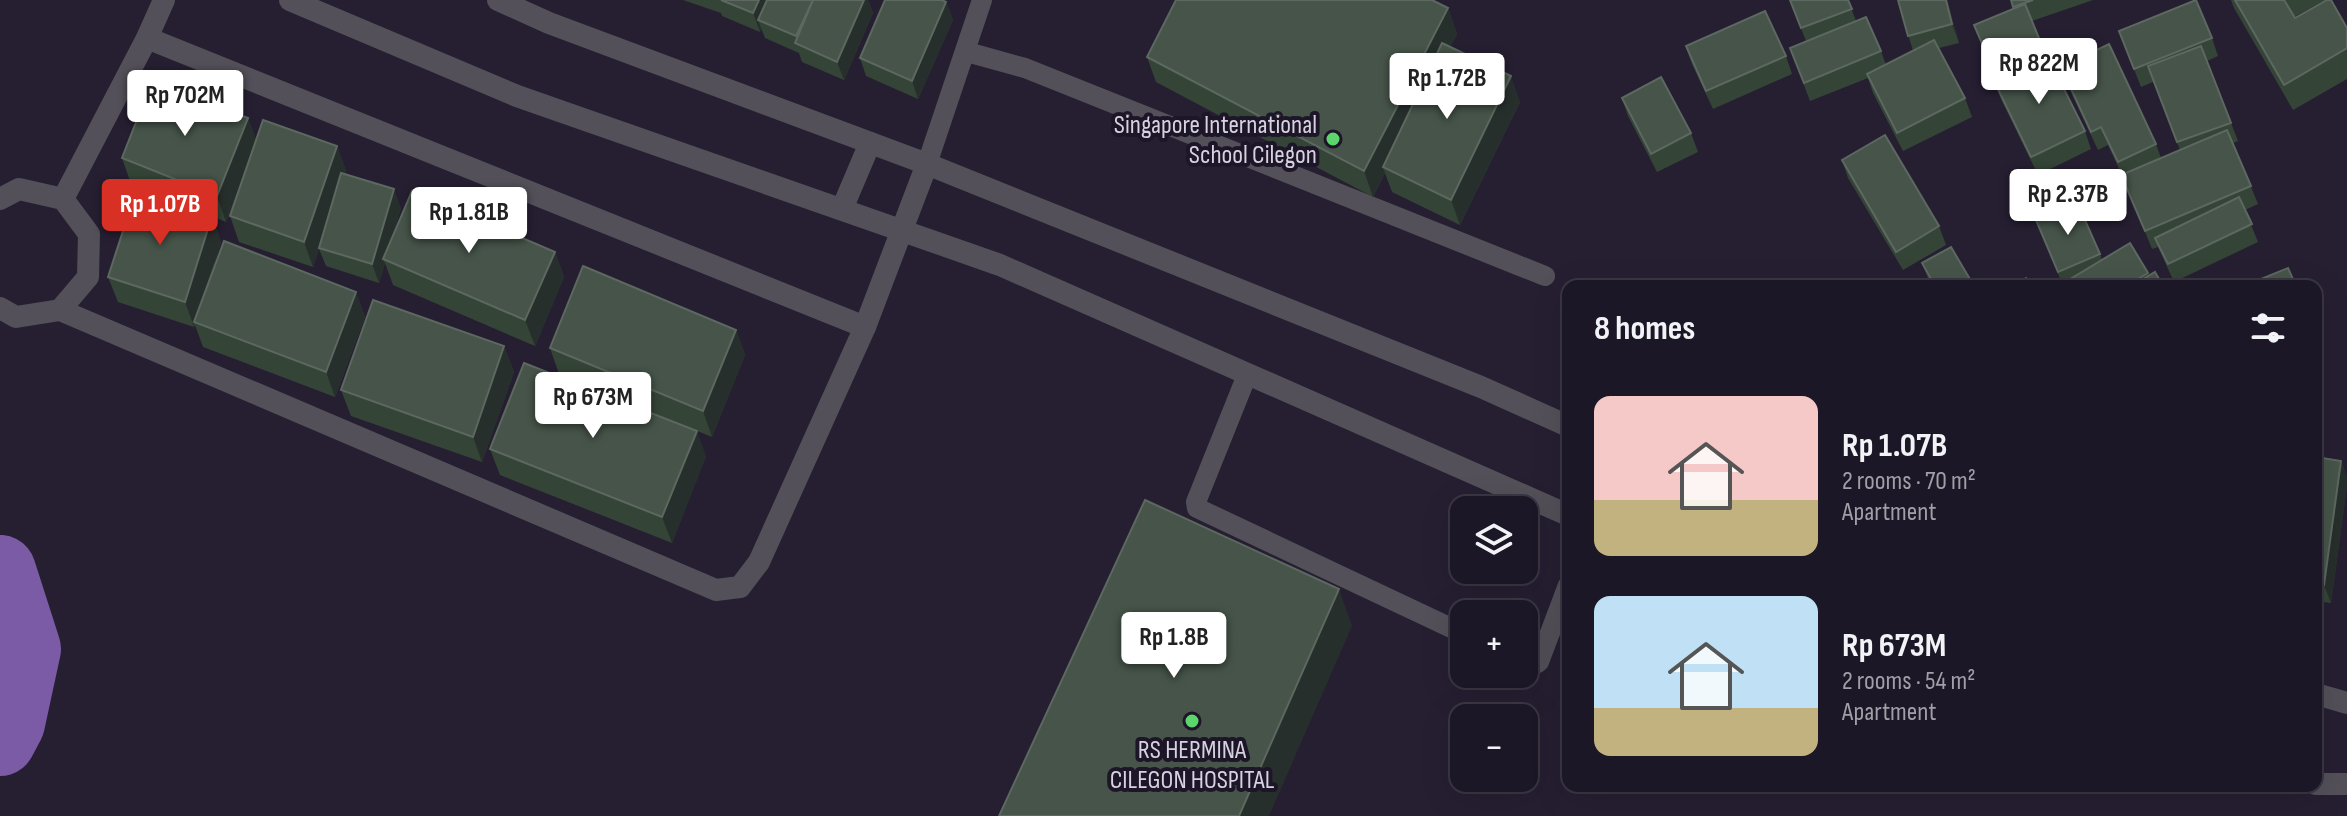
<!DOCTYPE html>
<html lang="en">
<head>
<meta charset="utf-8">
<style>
	:root { --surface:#1c1726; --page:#25202e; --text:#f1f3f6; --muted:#a09fa7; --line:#3a3643; --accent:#d93025 }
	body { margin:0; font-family:"Sofia Sans Condensed",sans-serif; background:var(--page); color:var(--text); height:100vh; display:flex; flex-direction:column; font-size:30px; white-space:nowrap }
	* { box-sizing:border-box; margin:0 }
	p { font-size:26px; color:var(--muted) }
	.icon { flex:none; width:44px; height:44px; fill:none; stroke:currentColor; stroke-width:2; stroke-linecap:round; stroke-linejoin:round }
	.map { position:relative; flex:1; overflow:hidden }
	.details { position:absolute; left:1562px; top:280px; width:760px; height:512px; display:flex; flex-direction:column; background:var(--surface); border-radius:16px; box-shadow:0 8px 32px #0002,0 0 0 2px var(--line) }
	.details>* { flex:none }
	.controls { position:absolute; left:1450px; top:496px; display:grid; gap:16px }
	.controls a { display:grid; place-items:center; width:88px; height:88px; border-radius:16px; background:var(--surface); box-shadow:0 8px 32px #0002,0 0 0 2px var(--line); font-size:40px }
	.price { position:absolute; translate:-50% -68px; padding:0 18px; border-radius:8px; background:#fff; color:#222; font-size:26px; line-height:52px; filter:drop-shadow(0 2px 4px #0008) }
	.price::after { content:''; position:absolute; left:50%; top:48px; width:24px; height:18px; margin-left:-12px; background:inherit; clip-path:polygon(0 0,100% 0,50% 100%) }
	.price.active { background:var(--accent); color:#fff }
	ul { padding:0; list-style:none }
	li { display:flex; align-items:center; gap:24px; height:200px; padding:0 32px }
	li span { display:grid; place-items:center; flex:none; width:224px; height:160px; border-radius:16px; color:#555 }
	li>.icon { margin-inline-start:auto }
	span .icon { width:96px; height:96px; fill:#fffc; stroke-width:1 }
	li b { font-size:34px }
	h2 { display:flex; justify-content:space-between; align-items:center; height:96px; padding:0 32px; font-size:34px }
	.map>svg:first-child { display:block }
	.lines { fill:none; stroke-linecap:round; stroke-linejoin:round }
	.river { stroke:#7b5ba5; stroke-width:72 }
	.service { stroke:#535059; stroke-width:20 }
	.minor { stroke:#535059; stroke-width:22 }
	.wall { fill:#344537 }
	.shaded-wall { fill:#272f2d }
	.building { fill:#465449; stroke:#5c6860; stroke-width:2 }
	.poi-dot { fill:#5cd56d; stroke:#1d1528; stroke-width:3 }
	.labels { text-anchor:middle; stroke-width:8; stroke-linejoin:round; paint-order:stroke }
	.poi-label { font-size:26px; fill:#d6d2df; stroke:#1d1528; text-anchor:end }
</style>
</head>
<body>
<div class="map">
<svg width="2347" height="816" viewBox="0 0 2347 816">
	<rect width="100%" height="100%" fill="#261f32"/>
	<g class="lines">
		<path class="river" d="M 0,571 L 25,649 L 9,723 L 0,740"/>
		<g class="service">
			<path d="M 967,52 L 1025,68 L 1545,276"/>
			<path d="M 927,164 L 982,0"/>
			<path d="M 1247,375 L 1196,502 L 1197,508 L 1464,634"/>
			<path d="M 1524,663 L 1532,666 L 1539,662 L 1568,585"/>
		</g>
		<g class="minor">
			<path d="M 290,0 L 517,96 L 1000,265 L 1568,515"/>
			<path d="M 498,0 L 549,23 L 927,164 L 1481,387 L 1568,426"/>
			<path d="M 147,38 L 865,327"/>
			<path d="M 0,199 L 19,189 L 63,199 L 89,234 L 88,277 L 60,310 L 16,317 L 0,308"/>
			<path d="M 63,199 L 147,38 L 164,0"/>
			<path d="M 842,209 L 870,143"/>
			<path d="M 60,310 L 716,590 L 740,587 L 759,562 L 865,327 L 927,164"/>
			<path d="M 2316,694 L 2347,703"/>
			<path d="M 2316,784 L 2347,784"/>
		</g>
	</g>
	<g class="wall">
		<path d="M 683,0 L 868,0 L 873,13 L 844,80 L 802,62 L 799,53 L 765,38 L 761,28 L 760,32 L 722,16 L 721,13 Z"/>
		<path d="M 1790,0 L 1848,0 L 1856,21 L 1881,51 L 1886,65 L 1913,51 L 1898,0 L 1947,0 L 1959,43 L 1939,48 L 1965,98 L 1972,117 L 1903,151 L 1873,93 L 1868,78 L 1810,101 L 1790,48 L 1806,41 Z"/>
		<path d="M 2011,0 L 2093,0 L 2032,21 L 2046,56 L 2085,131 L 2091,149 L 2038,175 L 2001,99 L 1994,81 L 1996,80 L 1974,25 L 2014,9 Z"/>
		<path d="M 2231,0 L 2325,0 L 2294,17 L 2347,28 L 2347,79 L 2293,110 L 2234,8 Z"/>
		<path d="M 946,2 L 953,20 L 918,99 L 866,76 L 860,58 Z"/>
		<path d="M 1448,8 L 1457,34 L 1450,47 L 1520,102 L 1460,225 L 1392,192 L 1385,173 L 1373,197 L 1156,82 L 1147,57 Z"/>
		<path d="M 2119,31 L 2212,38 L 2218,56 L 2207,61 L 2238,141 L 2233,143 L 2258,204 L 2245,210 L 2258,242 L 2174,282 L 2158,247 L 2152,249 L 2122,175 L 2108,145 L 2098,150 L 2068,86 L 2061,67 L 2156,144 L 2161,158 L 2180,150 L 2153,82 L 2141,87 Z"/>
		<path d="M 1686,46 L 1786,56 L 1792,74 L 1713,109 L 1692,64 Z"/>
		<path d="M 1622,98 L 1691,133 L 1698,152 L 1657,172 L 1628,116 Z"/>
		<path d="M 248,118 L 256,140 L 337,146 L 346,171 L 345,174 L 401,208 L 391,241 L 555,252 L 564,277 L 535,346 L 393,285 L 385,263 L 379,283 L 326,266 L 319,249 L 313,267 L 239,242 L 230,216 L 243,179 L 226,222 L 131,184 L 122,158 Z"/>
		<path d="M 1842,160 L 1939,226 L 1946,245 L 1903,270 L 1848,178 Z"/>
		<path d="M 212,216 L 221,242 L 207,287 L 356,292 L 365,317 L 335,397 L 203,347 L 195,325 L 194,327 L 118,302 L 108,277 Z"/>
		<path d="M 2036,220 L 2100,254 L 2102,260 L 2148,273 L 2149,276 L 2163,286 L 2063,286 Z"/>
		<path d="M 1922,263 L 1974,286 L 1931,286 Z"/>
		<path d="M 736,330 L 745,355 L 712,437 L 559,374 L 550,348 Z"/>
		<path d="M 504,346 L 514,372 L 482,462 L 351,416 L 341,390 Z"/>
		<path d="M 2316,423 L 2323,442 L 2316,446 Z"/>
		<path d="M 490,449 L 706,456 L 672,543 L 500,475 Z"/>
		<path d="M 2316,457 L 2341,461 L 2347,477 L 2347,486 L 2331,603 L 2316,601 Z"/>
	</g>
	<g class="shaded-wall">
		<path d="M 759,0 L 773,0 L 758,20 L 761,28 L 760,32 L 753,13 Z"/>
		<path d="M 864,0 L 868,0 L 873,13 L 844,80 L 837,62 Z"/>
		<path d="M 1946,0 L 1947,0 L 1959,43 L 1952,24 Z"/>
		<path d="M 946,2 L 953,20 L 918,99 L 912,81 Z"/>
		<path d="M 1448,8 L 1457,34 L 1387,169 L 1383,167 L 1385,173 L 1373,197 L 1364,171 Z"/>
		<path d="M 1511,76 L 1520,102 L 1460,225 L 1451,200 Z"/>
		<path d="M 248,118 L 257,143 L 226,222 L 217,196 Z"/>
		<path d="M 337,146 L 346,171 L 313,267 L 304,242 Z"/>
		<path d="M 394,189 L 401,208 L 385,260 L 383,259 L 385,263 L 379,283 L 372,264 Z"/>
		<path d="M 212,216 L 221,242 L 195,322 L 194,322 L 194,327 L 185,302 Z"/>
		<path d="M 555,252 L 564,277 L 535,346 L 525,320 Z"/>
		<path d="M 356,292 L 365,317 L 335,397 L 326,372 Z"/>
		<path d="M 736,330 L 745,355 L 712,437 L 703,411 Z"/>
		<path d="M 504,346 L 514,372 L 482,462 L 473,437 Z"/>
		<path d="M 697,431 L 706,456 L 672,543 L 662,517 Z"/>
		<path d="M 2341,461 L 2347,477 L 2347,486 L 2331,603 L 2324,585 Z"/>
		<path d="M 1339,589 L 1352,626 L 1269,816 L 1239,816 Z"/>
	</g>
	<g class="building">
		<path d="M 721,0 L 759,0 L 753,13 Z"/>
		<path d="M 767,0 L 813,0 L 796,36 L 758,20 Z"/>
		<path d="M 813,0 L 864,0 L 837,62 L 795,43 Z"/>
		<path d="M 885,0 L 942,0 L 946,2 L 912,81 L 860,58 Z"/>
		<path d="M 1176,0 L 1432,0 L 1448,8 L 1364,171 L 1147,57 Z"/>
		<path d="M 1790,0 L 1848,0 L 1852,9 L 1801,28 Z"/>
		<path d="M 1898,0 L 1946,0 L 1952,24 L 1908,36 Z"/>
		<path d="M 2011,0 L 2033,0 L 2013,7 Z"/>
		<path d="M 2196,0 L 2212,38 L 2134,69 L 2119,31 Z"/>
		<path d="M 2235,0 L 2284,0 L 2295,18 L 2327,0 L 2331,0 L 2347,28 L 2347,48 L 2284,85 Z"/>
		<path d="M 2025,4 L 2041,43 L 1991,64 L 1974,25 Z"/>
		<path d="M 1765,11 L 1786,56 L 1706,91 L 1686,46 Z"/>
		<path d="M 1866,17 L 1881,51 L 1804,83 L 1790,48 Z"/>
		<path d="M 1934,40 L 1965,98 L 1897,133 L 1867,74 Z"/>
		<path d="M 1442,43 L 1511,76 L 1451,200 L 1383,167 Z"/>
		<path d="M 2109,44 L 2156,144 L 2118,162 L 2101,127 L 2091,132 L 2061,67 Z"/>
		<path d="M 2201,46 L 2231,123 L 2177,142 L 2148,66 Z"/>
		<path d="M 2047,55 L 2085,131 L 2031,157 L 1994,81 Z"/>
		<path d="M 1661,77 L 1691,133 L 1651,154 L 1622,98 Z"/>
		<path d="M 153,79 L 248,118 L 217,196 L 122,158 Z"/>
		<path d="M 263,120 L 337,146 L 304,242 L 230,216 Z"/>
		<path d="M 2227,130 L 2251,186 L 2145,231 L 2121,175 Z"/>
		<path d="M 1885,135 L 1939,226 L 1896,252 L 1842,160 Z"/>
		<path d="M 341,173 L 394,189 L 372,264 L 319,248 Z"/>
		<path d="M 136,191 L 212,216 L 185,302 L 108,277 Z"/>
		<path d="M 412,191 L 555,252 L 525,320 L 383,259 Z"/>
		<path d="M 2239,197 L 2252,224 L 2168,264 L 2155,238 Z"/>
		<path d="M 2077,202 L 2100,254 L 2058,272 L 2036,220 Z"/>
		<path d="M 224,241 L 356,292 L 326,372 L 194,322 Z"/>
		<path d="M 2130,243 L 2148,273 L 2126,286 L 2070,286 L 2067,281 Z"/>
		<path d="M 1951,247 L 1974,286 L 1935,286 L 1922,263 Z"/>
		<path d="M 583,266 L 736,330 L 703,411 L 550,348 Z"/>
		<path d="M 2288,268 L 2296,286 L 2244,286 Z"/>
		<path d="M 2155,272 L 2163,286 L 2132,286 Z"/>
		<path d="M 2026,278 L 2032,286 L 2014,286 Z"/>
		<path d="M 373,300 L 504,346 L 473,437 L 341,390 Z"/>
		<path d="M 524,363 L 697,431 L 662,517 L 490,449 Z"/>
		<path d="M 2316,457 L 2341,461 L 2324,585 L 2316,584 Z"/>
		<path d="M 1145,500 L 1339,589 L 1239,816 L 999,816 Z"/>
	</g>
	<g class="poi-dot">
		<circle cx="1333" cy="139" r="8"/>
		<circle cx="1192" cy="721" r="8"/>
	</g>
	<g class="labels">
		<g class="poi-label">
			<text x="1317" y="133">Singapore International<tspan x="1317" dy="30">School Cilegon</tspan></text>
			<text x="1192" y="758" text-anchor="middle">RS HERMINA<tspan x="1192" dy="30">CILEGON HOSPITAL</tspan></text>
		</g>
	</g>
</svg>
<div class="controls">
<a><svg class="icon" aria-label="layers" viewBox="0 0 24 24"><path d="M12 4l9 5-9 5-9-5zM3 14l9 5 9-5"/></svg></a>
<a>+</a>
<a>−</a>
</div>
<b class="price" style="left:2039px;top:106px">Rp 822M</b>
<b class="price" style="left:1447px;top:121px">Rp 1.72B</b>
<b class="price" style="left:185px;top:138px">Rp 702M</b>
<b class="price" style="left:2068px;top:237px">Rp 2.37B</b>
<b class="price active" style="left:160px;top:247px">Rp 1.07B</b>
<b class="price" style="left:469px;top:255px">Rp 1.81B</b>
<b class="price" style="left:593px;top:440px">Rp 673M</b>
<b class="price" style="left:1174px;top:680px">Rp 1.8B</b>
<section class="details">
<h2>8 homes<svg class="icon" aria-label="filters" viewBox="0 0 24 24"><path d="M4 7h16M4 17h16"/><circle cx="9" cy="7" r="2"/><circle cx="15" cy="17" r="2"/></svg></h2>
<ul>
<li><span style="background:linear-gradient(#f6c9c9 65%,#c2b280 0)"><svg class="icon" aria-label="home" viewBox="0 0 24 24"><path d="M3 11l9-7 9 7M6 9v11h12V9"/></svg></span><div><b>Rp 1.07B</b><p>2 rooms · 70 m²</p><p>Apartment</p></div></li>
<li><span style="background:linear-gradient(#bfe0f5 70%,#c2b280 0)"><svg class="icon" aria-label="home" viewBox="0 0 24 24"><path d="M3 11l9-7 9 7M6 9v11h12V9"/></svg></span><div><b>Rp 673M</b><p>2 rooms · 54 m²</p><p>Apartment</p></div></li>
</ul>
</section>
</div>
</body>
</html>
